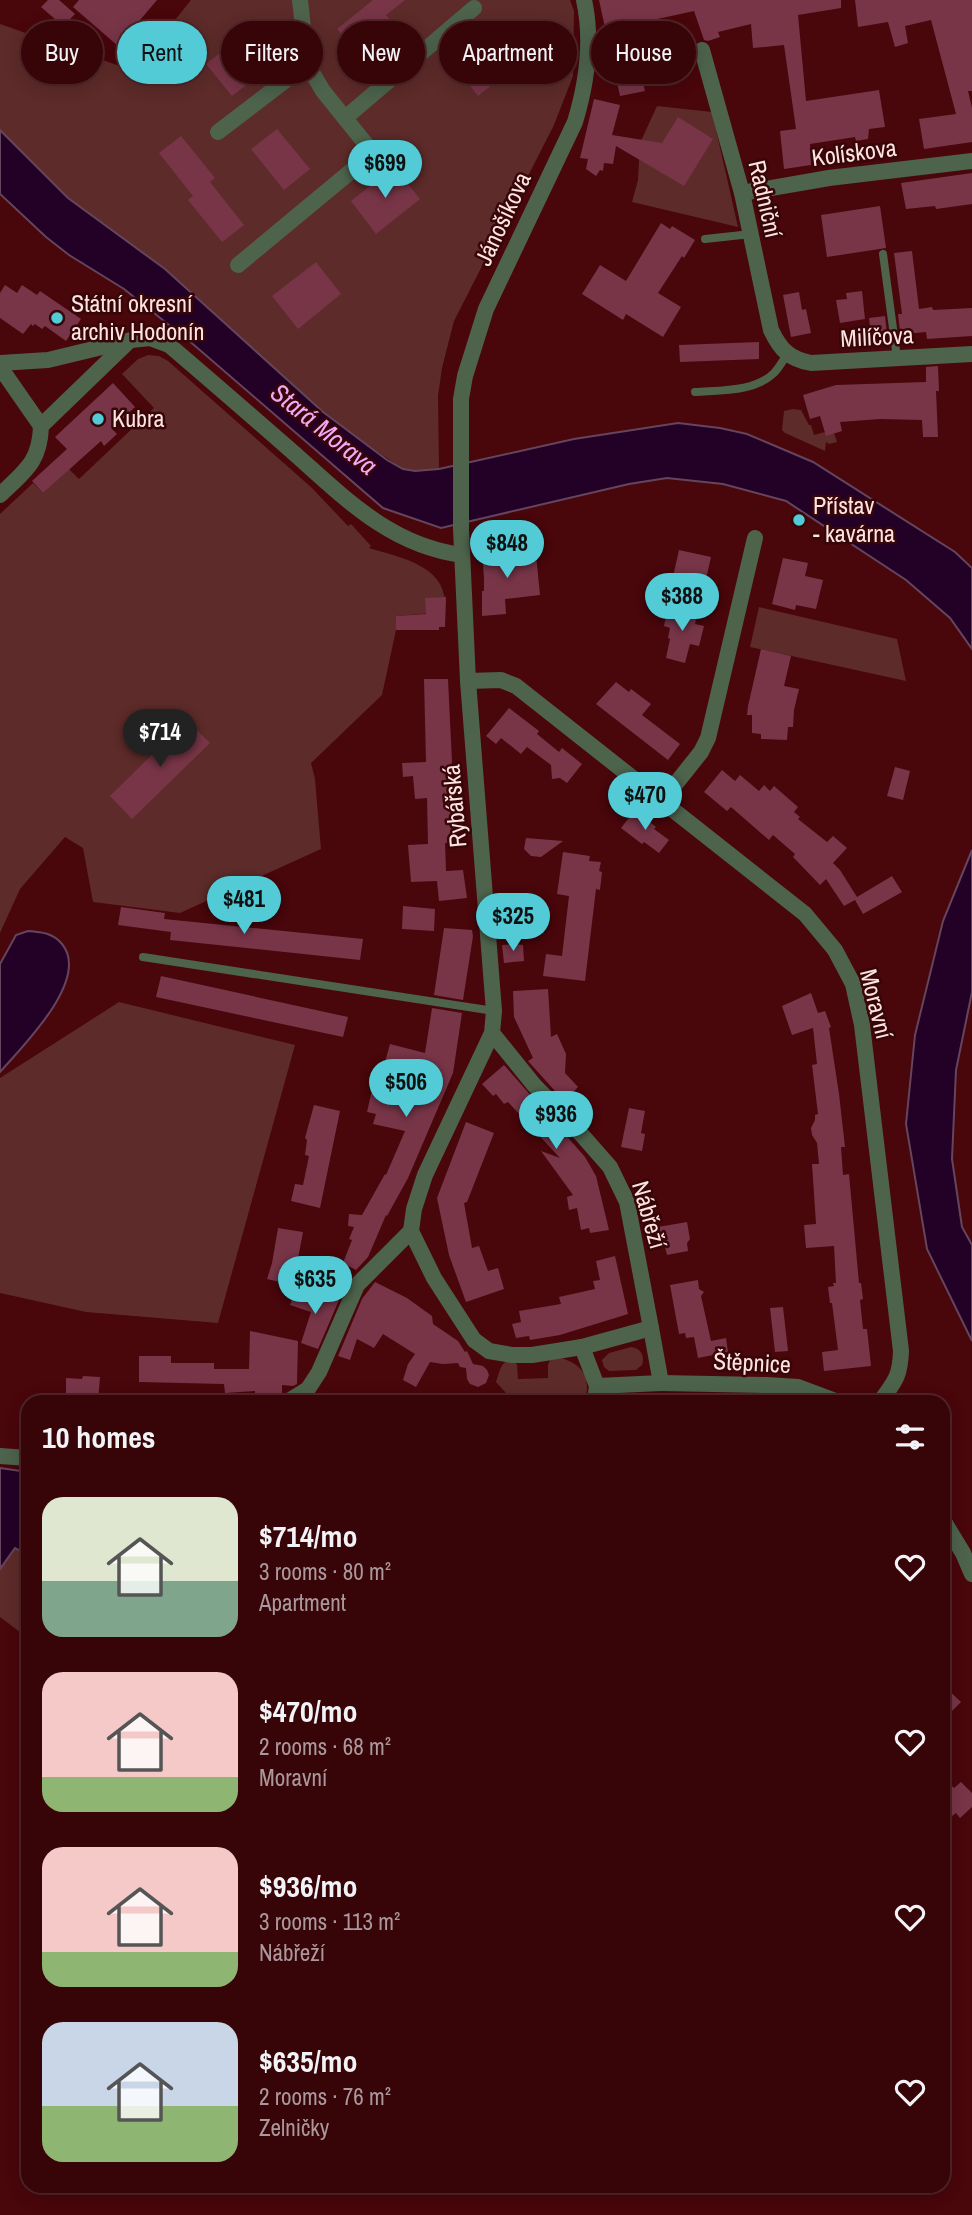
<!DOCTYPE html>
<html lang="en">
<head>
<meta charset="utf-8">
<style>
	:root { --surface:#370408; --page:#421216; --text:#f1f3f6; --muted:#aa989c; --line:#512529; --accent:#52cbd7 }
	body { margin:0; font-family:"Archivo Narrow",sans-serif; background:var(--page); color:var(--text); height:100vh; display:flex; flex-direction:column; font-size:26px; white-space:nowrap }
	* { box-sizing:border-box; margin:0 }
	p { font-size:23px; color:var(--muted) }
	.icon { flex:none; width:38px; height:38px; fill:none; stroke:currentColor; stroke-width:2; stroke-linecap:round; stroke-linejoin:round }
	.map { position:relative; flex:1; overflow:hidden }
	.details { position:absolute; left:21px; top:1395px; width:929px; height:798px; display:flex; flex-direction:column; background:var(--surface); border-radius:21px; box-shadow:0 4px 18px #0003,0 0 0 2px var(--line) }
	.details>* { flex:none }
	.top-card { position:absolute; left:21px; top:21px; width:931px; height:63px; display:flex; gap:14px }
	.price { position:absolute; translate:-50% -60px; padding:0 16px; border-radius:24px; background:var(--accent); color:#111; font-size:23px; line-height:46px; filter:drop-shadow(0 2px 4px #0008) }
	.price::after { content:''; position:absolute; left:50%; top:42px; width:21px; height:16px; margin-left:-10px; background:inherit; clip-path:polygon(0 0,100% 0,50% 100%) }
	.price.selected { background:#222; color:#fff }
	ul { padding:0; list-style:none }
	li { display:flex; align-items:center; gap:21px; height:175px; padding:0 21px }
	li span { display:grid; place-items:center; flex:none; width:196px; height:140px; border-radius:21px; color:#555 }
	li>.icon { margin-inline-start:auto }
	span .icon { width:84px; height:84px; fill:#fffc; stroke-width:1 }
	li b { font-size:30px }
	h2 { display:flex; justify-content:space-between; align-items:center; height:84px; padding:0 21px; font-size:30px }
	.pill { padding:0 24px; border-radius:32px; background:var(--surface); box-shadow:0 4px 18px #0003,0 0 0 2px var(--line); font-size:24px; line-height:63px }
	.pill.selected { background:var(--accent); color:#111 }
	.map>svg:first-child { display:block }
	.green { fill:#5d2b29 }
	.water { fill:#230126; stroke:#65455e; stroke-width:2 }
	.building { fill:#783548 }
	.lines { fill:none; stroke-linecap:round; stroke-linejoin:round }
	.lane { stroke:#4d634c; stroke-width:8 }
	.street { stroke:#4d634c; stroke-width:16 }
	.poi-dot { fill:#52cbd7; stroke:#370608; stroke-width:2.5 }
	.labels { text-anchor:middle; stroke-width:5; stroke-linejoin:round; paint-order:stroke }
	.street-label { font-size:24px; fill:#fee4e1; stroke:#370608 }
	.poi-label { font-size:24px; fill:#fee4e1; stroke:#370608; text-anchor:start }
	.water-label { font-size:26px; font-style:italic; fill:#f1a8f7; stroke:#370608 }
</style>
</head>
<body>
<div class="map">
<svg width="972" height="2215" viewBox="0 0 972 2215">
	<rect width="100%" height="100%" fill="#49060b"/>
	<g class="green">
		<path d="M 191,0 L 570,0 L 574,11 L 573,76 L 554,125 L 454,321 L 442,368 L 438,396 L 439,469 L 415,471 L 403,469 L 360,440 L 323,412 L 165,269 L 68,198 L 0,130 L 0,24 L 134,71 Z"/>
		<path d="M 657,106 L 712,112 L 738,227 L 632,202 L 638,180 L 640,143 Z"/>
		<path d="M 148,355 L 159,356 L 168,361 L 312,488 L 348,526 L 351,524 L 371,546 L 369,548 C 394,556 438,563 444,595 C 446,600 445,607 445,612 L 396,616 L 396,630 L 382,695 L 311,763 L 315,779 L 321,849 L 180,913 L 93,902 L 83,848 L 65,837 L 20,889 L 0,933 L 0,514 L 33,483 L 43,493 L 69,469 L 79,479 L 154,408 L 122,374 L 138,359 Z"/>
		<path d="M 793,409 L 801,410 L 809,425 L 811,425 L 814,435 L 825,432 L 834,433 L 837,442 L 829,444 L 826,442 L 825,451 L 785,433 L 782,430 L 784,411 Z"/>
		<path d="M 759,607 L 897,639 L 906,681 L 750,647 Z"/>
		<path d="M 119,1002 L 295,1045 L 218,1323 L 86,1312 L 0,1293 L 0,1078 Z"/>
		<path d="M 631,1347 C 641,1348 645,1356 642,1365 L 636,1370 L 609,1371 L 604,1367 L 602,1360 L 609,1353 Z"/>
		<path d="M 561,1358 C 584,1365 591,1378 585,1402 L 514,1402 L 496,1382 C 500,1371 502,1354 517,1364 L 518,1379 L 548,1378 L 548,1365 L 550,1360 Z"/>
		<path d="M 15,1548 L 28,1555 L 28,1638 L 0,1617 L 0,1569 Z"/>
	</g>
	<g class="water">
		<path d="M 0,130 L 68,198 L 165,269 L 323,412 L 387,460 L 403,469 L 415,471 L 439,469 L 574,439 L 678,423 L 720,428 L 747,434 L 813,462 L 955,552 L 972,568 L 972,649 L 950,618 L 906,580 L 786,501 L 723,484 L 667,478 L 629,484 L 441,528 L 383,508 L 194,345 L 124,289 L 69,255 L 46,237 L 0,194 Z"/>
		<path d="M 972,850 L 972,992 L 956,1070 L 952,1159 L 962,1227 L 972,1245 L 972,1341 L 927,1249 L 906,1124 L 915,1035 L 943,921 Z"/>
		<path d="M 28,931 C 42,932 53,933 62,944 C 91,979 22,1047 0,1072 L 0,964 L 16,935 Z"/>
		<path d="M 0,1468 L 28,1472 L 28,1555 L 15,1548 L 0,1569 Z"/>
	</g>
	<g class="building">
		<path d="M 48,0 L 59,0 L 75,14 L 63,26 L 41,7 Z"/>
		<path d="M 79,0 L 157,0 L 118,46 L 73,7 Z"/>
		<path d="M 373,0 L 405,0 L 386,15 L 394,25 L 357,54 L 337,29 Z"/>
		<path d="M 599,0 L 841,0 L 841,8 L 798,15 L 806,101 L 879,90 L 885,127 L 869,129 L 868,139 L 856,141 L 855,137 L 810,144 L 811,165 L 784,169 L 780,131 L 796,129 L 784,45 L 753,48 L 751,24 L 718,32 L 720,37 L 708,41 L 704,40 L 694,11 L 630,25 L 645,91 L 620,96 Z"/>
		<path d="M 855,0 L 972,0 L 972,91 L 968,91 L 972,108 L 972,142 L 924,149 L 919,119 L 956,114 L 931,20 L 905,26 L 908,43 L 895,47 L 888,22 L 858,27 Z"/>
		<path d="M 250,29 L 276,62 L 232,96 L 206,64 Z"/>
		<path d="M 496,29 L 522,61 L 478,96 L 452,63 Z"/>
		<path d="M 594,99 L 620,105 L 612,135 L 662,143 L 678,117 L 713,139 L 684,186 L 616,146 L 613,164 L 604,163 L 603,171 L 600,170 L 596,176 L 586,169 L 588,159 L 580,158 Z"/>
		<path d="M 277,129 L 310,169 L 284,190 L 251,149 Z"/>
		<path d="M 181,136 L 215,178 L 210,182 L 244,225 L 222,242 L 188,200 L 193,196 L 159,153 Z"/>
		<path d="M 394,167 L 420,199 L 376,234 L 351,201 Z"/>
		<path d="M 972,173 L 972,204 L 936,209 L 935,206 L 906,209 L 901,183 Z"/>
		<path d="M 880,206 L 886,248 L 827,257 L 821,215 Z"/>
		<path d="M 661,223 L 670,229 L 672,226 L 695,240 L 684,258 L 682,256 L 658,293 L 681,307 L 663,337 L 626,314 L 623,320 L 582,294 L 600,265 L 626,281 Z"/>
		<path d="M 912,251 L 919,309 L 932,307 L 933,310 L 972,308 L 972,336 L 927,339 L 926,332 L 904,334 L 904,332 L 900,332 L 898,314 L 902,314 L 894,253 Z"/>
		<path d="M 316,262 L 341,294 L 298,329 L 272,296 Z"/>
		<path d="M 5,285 L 17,293 L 22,285 L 37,295 L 40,291 L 81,319 L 66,341 L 45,326 L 42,329 L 35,324 L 33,326 L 31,324 L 23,334 L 0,318 L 0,293 Z"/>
		<path d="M 862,291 L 865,319 L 840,323 L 836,300 L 847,299 L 846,293 Z"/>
		<path d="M 799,292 L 802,310 L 806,309 L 811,333 L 791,337 L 783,295 Z"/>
		<path d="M 885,316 L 887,334 L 871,335 L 869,318 Z"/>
		<path d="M 759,342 L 759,359 L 680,362 L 679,345 Z"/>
		<path d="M 938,366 L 939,391 L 936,391 L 938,437 L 923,437 L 922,420 L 880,419 L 840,422 L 842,431 L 826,436 L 820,416 L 810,419 L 803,395 L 836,385 L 926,382 L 926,367 Z"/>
		<path d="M 113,383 L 135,407 L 112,429 L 117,434 L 104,446 L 101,441 L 43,493 L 32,481 L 67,449 L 55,437 Z"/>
		<path d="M 498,548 L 499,558 L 536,555 L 540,595 L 505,599 L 506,614 L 482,616 L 482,591 L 484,591 L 484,579 L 482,549 Z"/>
		<path d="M 679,550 L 711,557 L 704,588 L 672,581 Z"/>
		<path d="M 783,558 L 808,563 L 805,576 L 823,580 L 816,609 L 796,605 L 795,610 L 772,604 Z"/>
		<path d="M 446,597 L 445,627 L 439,627 L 439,630 L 396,630 L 396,616 L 426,614 L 425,598 Z"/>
		<path d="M 668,607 L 697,614 L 695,624 L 704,626 L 699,646 L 690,644 L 685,663 L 666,658 L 670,639 L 668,638 L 670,628 L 664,626 Z"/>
		<path d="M 761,649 L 791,656 L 784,686 L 799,689 L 794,710 L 793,727 L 788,727 L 787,740 L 761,739 L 761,734 L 752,733 L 752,715 L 747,715 L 748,706 Z"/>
		<path d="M 424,679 L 448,679 L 452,762 L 447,778 L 453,777 L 457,812 L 453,812 L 454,843 L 445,843 L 446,871 L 463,870 L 467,898 L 439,901 L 437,881 L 411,882 L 408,845 L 428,844 L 427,798 L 415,799 L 413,776 L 403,777 L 402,763 L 426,762 Z"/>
		<path d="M 616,682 L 629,692 L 631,689 L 651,704 L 642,715 L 680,744 L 668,760 L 596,704 Z"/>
		<path d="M 509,708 L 539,731 L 537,734 L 559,752 L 562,748 L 582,764 L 567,783 L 560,778 L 552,779 L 551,765 L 527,747 L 521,754 L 501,738 L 496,744 L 486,736 Z"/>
		<path d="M 187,720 L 210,743 L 132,819 L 110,796 Z"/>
		<path d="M 895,767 L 910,771 L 903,800 L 887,796 Z"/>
		<path d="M 722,770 L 735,781 L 740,775 L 759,791 L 764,785 L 770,791 L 774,786 L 798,807 L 794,812 L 800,817 L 798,819 L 827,842 L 833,836 L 847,848 L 833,863 L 840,870 L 857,897 L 892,876 L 902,892 L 863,914 L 855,900 L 844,906 L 826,879 L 820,885 L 793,857 L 795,854 L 773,835 L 769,840 L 731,807 L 727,811 L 704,792 Z"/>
		<path d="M 635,810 L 656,827 L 654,829 L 669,840 L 659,853 L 644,842 L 642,844 L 621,828 Z"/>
		<path d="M 526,838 L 563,841 L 541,857 L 531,856 L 524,849 Z"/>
		<path d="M 563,852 L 590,856 L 589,861 L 601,862 L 599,871 L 602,872 L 600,890 L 596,889 L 585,981 L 543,976 L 546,954 L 562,956 L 569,896 L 557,894 Z"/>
		<path d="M 403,906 L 435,909 L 434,931 L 402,929 Z"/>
		<path d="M 121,907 L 165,913 L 164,919 L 363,939 L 360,960 L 170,940 L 171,932 L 118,925 Z"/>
		<path d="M 444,928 L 472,930 L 473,936 L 463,1000 L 434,995 Z"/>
		<path d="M 515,944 L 523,945 L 524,961 L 504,963 L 502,945 Z"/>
		<path d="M 161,976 L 348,1017 L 343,1037 L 156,997 Z"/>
		<path d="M 548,989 L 551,1037 L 557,1034 L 566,1054 L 565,1073 L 578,1087 L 564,1101 L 528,1061 L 533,1058 L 514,1017 L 513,991 Z"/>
		<path d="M 811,993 L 818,1013 L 825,1011 L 831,1027 L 829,1028 L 839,1094 L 845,1147 L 841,1147 L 843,1175 L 849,1174 L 859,1283 L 861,1283 L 863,1299 L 860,1300 L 863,1329 L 867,1329 L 871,1366 L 824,1371 L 822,1352 L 838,1350 L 832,1303 L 830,1303 L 828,1287 L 834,1286 L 833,1283 L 836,1283 L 834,1246 L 806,1248 L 804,1225 L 816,1224 L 812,1164 L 819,1164 L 817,1143 L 812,1135 L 811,1128 L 815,1120 L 815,1115 L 818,1114 L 812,1065 L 817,1064 L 813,1028 L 792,1035 L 782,1006 Z"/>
		<path d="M 432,1008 L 462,1013 L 453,1073 L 408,1178 L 387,1216 L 386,1215 L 368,1257 L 356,1270 L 343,1263 L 352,1240 L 349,1239 L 354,1227 L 348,1226 L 349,1214 L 362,1215 L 385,1174 L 386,1175 L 405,1131 L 373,1124 L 376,1114 L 367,1112 L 372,1090 L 377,1090 L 390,1044 L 425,1053 Z"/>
		<path d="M 504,1065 L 585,1157 L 596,1176 L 609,1230 L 590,1233 L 589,1228 L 581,1230 L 577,1208 L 569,1210 L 567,1197 L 573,1195 L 541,1151 L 560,1158 L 508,1102 L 504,1104 L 496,1094 L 493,1096 L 482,1084 Z"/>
		<path d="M 314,1105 L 340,1111 L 320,1208 L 291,1201 L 295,1184 L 303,1185 L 309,1156 L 305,1155 L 307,1140 L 305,1138 Z"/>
		<path d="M 629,1108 L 645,1111 L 641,1133 L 645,1134 L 642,1151 L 621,1147 Z"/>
		<path d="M 466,1122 L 494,1133 L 467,1202 L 464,1203 L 472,1248 L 479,1246 L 488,1271 L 498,1268 L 504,1289 L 466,1302 L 449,1255 L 437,1198 Z"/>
		<path d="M 687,1222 L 690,1239 L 687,1243 L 688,1251 L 667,1255 L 665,1247 L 662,1247 L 658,1227 Z"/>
		<path d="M 278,1228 L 303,1232 L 293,1285 L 267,1279 L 272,1263 Z"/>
		<path d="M 615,1256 L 628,1314 L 560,1335 L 530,1340 L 529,1336 L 516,1338 L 512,1324 L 521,1322 L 519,1311 L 561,1304 L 559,1297 L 595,1289 L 593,1281 L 600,1280 L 596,1261 Z"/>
		<path d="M 698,1280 L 699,1289 L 704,1292 L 701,1296 L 711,1341 L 726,1338 L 728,1352 L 698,1358 L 694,1337 L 686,1338 L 685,1333 L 679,1334 L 670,1285 Z"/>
		<path d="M 375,1282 L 407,1298 L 432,1316 L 433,1324 L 458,1341 L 465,1352 L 467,1351 L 473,1364 L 483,1366 L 487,1370 L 489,1375 L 486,1383 L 478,1387 L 470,1384 L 467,1379 L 466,1368 L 460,1367 L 458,1363 L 443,1364 L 430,1362 L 416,1387 L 403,1380 L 408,1364 L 415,1354 L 383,1334 L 374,1348 L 357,1339 L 350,1360 L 338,1356 L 362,1299 Z"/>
		<path d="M 296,1289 L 324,1298 L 324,1296 L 339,1300 L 318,1349 L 301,1343 L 311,1312 L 290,1305 Z"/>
		<path d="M 783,1307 L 788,1351 L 775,1352 L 770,1308 Z"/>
		<path d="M 250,1331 L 298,1341 L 297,1384 L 293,1386 L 282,1385 L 282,1393 L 278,1396 L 262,1402 L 255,1402 L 255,1391 L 225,1393 L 224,1384 L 139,1382 L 139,1356 L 171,1356 L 171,1363 L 214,1363 L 214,1369 L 249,1369 Z"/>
		<path d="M 83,1376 L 100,1377 L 98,1402 L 66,1402 L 66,1378 L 82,1379 Z"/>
		<path d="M 943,1685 L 961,1702 L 943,1720 Z"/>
		<path d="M 943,1777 L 954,1788 L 961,1782 L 972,1793 L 972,1807 L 960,1818 L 956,1813 L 952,1816 L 943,1806 Z"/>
	</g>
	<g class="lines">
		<g class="lane">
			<path d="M 705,239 L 751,234"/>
			<path d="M 883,254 L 897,358"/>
			<path d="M 695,392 C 720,390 755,392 774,373 C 779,368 783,360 787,355"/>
			<path d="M 143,957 L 494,1011"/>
		</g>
		<g class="street">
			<path d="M 702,50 L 742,193 L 771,330 C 780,349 789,359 811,363 L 972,354"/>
			<path d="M 345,118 L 474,8"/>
			<path d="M 218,132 L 307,64"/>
			<path d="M 742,193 L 829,178 L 972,161"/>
			<path d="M 238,265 L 373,153 L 323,91 L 307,64 L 300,0"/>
			<path d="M 0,363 L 48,360 L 131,340 L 150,338 L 169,345 C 209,379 248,413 287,447 C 341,494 387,545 462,555"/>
			<path d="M 0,367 L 41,426"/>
			<path d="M 41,426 L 129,341"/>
			<path d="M 0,495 C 25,471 40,462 41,426"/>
			<path d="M 468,681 L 501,680 L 516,686 L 805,914 L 835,950 L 853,984 L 862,1025 L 901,1351 C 900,1377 895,1381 880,1402"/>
			<path d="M 662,801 L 701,752 L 708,738 L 755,538"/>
			<path d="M 492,1033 L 534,1085 L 574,1126 L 610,1167 L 627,1202 L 651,1328 L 582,1347 L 532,1355 L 512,1355 L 489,1351 L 474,1340 L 434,1278 L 411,1231 L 414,1209 L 425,1175 L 492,1033 L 494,1011 L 468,681 L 461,529 L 461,399 L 465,376 L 486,309 L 575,122 C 587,82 593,41 584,0"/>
			<path d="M 582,1347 L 597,1386 L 595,1402"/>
			<path d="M 661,1383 L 767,1385 L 798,1387 L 838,1402"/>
			<path d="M 597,1386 L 661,1383 L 651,1328"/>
			<path d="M 287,1402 L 308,1389 L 319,1372 L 357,1285 L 411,1231"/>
			<path d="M 0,1456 L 28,1458"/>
			<path d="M 943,1520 L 963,1553 L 972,1574"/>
		</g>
	</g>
	<g class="poi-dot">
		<circle cx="57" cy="318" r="7"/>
		<circle cx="98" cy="419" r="7"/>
		<circle cx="799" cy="520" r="7"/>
	</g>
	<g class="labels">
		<g class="street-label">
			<text transform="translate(854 153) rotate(-7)" y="8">Kolískova</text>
			<text transform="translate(765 199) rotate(77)" y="8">Radniční</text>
			<text transform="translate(503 219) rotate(-65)" y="8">Jánošíkova</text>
			<text transform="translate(877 337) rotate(-3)" y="8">Milíčova</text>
			<text transform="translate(455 806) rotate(-95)" y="8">Rybářská</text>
			<text transform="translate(876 1004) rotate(76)" y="8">Moravní</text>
			<text transform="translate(649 1215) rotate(74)" y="8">Nábřeží</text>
			<text transform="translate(752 1363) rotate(3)" y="8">Štěpnice</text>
		</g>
		<g class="poi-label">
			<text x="71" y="312">Státní okresní<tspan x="71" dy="28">archiv Hodonín</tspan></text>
			<text x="112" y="427">Kubra</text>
			<text x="813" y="514">Přístav<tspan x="813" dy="28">- kavárna</tspan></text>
		</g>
		<g class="water-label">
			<text transform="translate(324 429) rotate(39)" y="9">Stará Morava</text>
		</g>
	</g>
</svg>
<b class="price" style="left:385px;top:200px">$699</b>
<b class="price" style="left:507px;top:580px">$848</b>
<b class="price" style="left:682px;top:633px">$388</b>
<b class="price selected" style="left:160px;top:769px">$714</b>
<b class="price" style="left:645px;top:832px">$470</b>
<b class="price" style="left:244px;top:936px">$481</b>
<b class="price" style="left:513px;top:953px">$325</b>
<b class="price" style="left:406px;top:1119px">$506</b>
<b class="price" style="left:556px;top:1151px">$936</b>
<b class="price" style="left:315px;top:1316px">$635</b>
<div class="top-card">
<a class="pill">Buy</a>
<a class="pill selected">Rent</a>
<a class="pill">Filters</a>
<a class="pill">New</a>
<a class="pill">Apartment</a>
<a class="pill">House</a>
</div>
<section class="details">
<h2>10 homes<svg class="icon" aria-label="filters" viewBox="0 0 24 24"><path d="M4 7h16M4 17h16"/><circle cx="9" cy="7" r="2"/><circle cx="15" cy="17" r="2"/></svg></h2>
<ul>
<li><span style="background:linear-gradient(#dfe7d0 60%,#7fa58c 0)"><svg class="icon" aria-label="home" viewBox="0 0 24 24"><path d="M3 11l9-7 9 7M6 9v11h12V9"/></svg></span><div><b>$714/mo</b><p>3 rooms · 80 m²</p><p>Apartment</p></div><svg class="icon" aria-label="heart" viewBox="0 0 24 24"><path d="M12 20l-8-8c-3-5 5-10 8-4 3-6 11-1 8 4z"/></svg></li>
<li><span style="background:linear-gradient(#f6c9c9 75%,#8fb573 0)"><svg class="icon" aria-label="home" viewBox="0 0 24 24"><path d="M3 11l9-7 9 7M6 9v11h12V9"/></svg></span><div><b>$470/mo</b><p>2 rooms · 68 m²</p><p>Moravní</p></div><svg class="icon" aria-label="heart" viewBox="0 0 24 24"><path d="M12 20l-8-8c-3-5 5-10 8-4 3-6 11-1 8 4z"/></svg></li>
<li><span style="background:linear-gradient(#f6c9c9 75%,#8fb573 0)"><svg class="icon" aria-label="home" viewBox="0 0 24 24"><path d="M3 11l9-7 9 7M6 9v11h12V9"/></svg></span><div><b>$936/mo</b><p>3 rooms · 113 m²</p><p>Nábřeží</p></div><svg class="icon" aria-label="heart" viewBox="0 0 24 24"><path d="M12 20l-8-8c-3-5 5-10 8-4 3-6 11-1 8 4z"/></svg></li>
<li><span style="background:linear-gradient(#c9d6e8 60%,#8fb573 0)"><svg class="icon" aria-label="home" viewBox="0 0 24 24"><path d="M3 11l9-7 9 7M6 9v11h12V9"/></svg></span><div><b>$635/mo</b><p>2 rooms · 76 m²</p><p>Zelničky</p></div><svg class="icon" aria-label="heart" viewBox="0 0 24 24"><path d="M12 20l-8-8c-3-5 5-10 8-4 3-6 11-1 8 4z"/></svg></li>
</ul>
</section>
</div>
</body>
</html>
